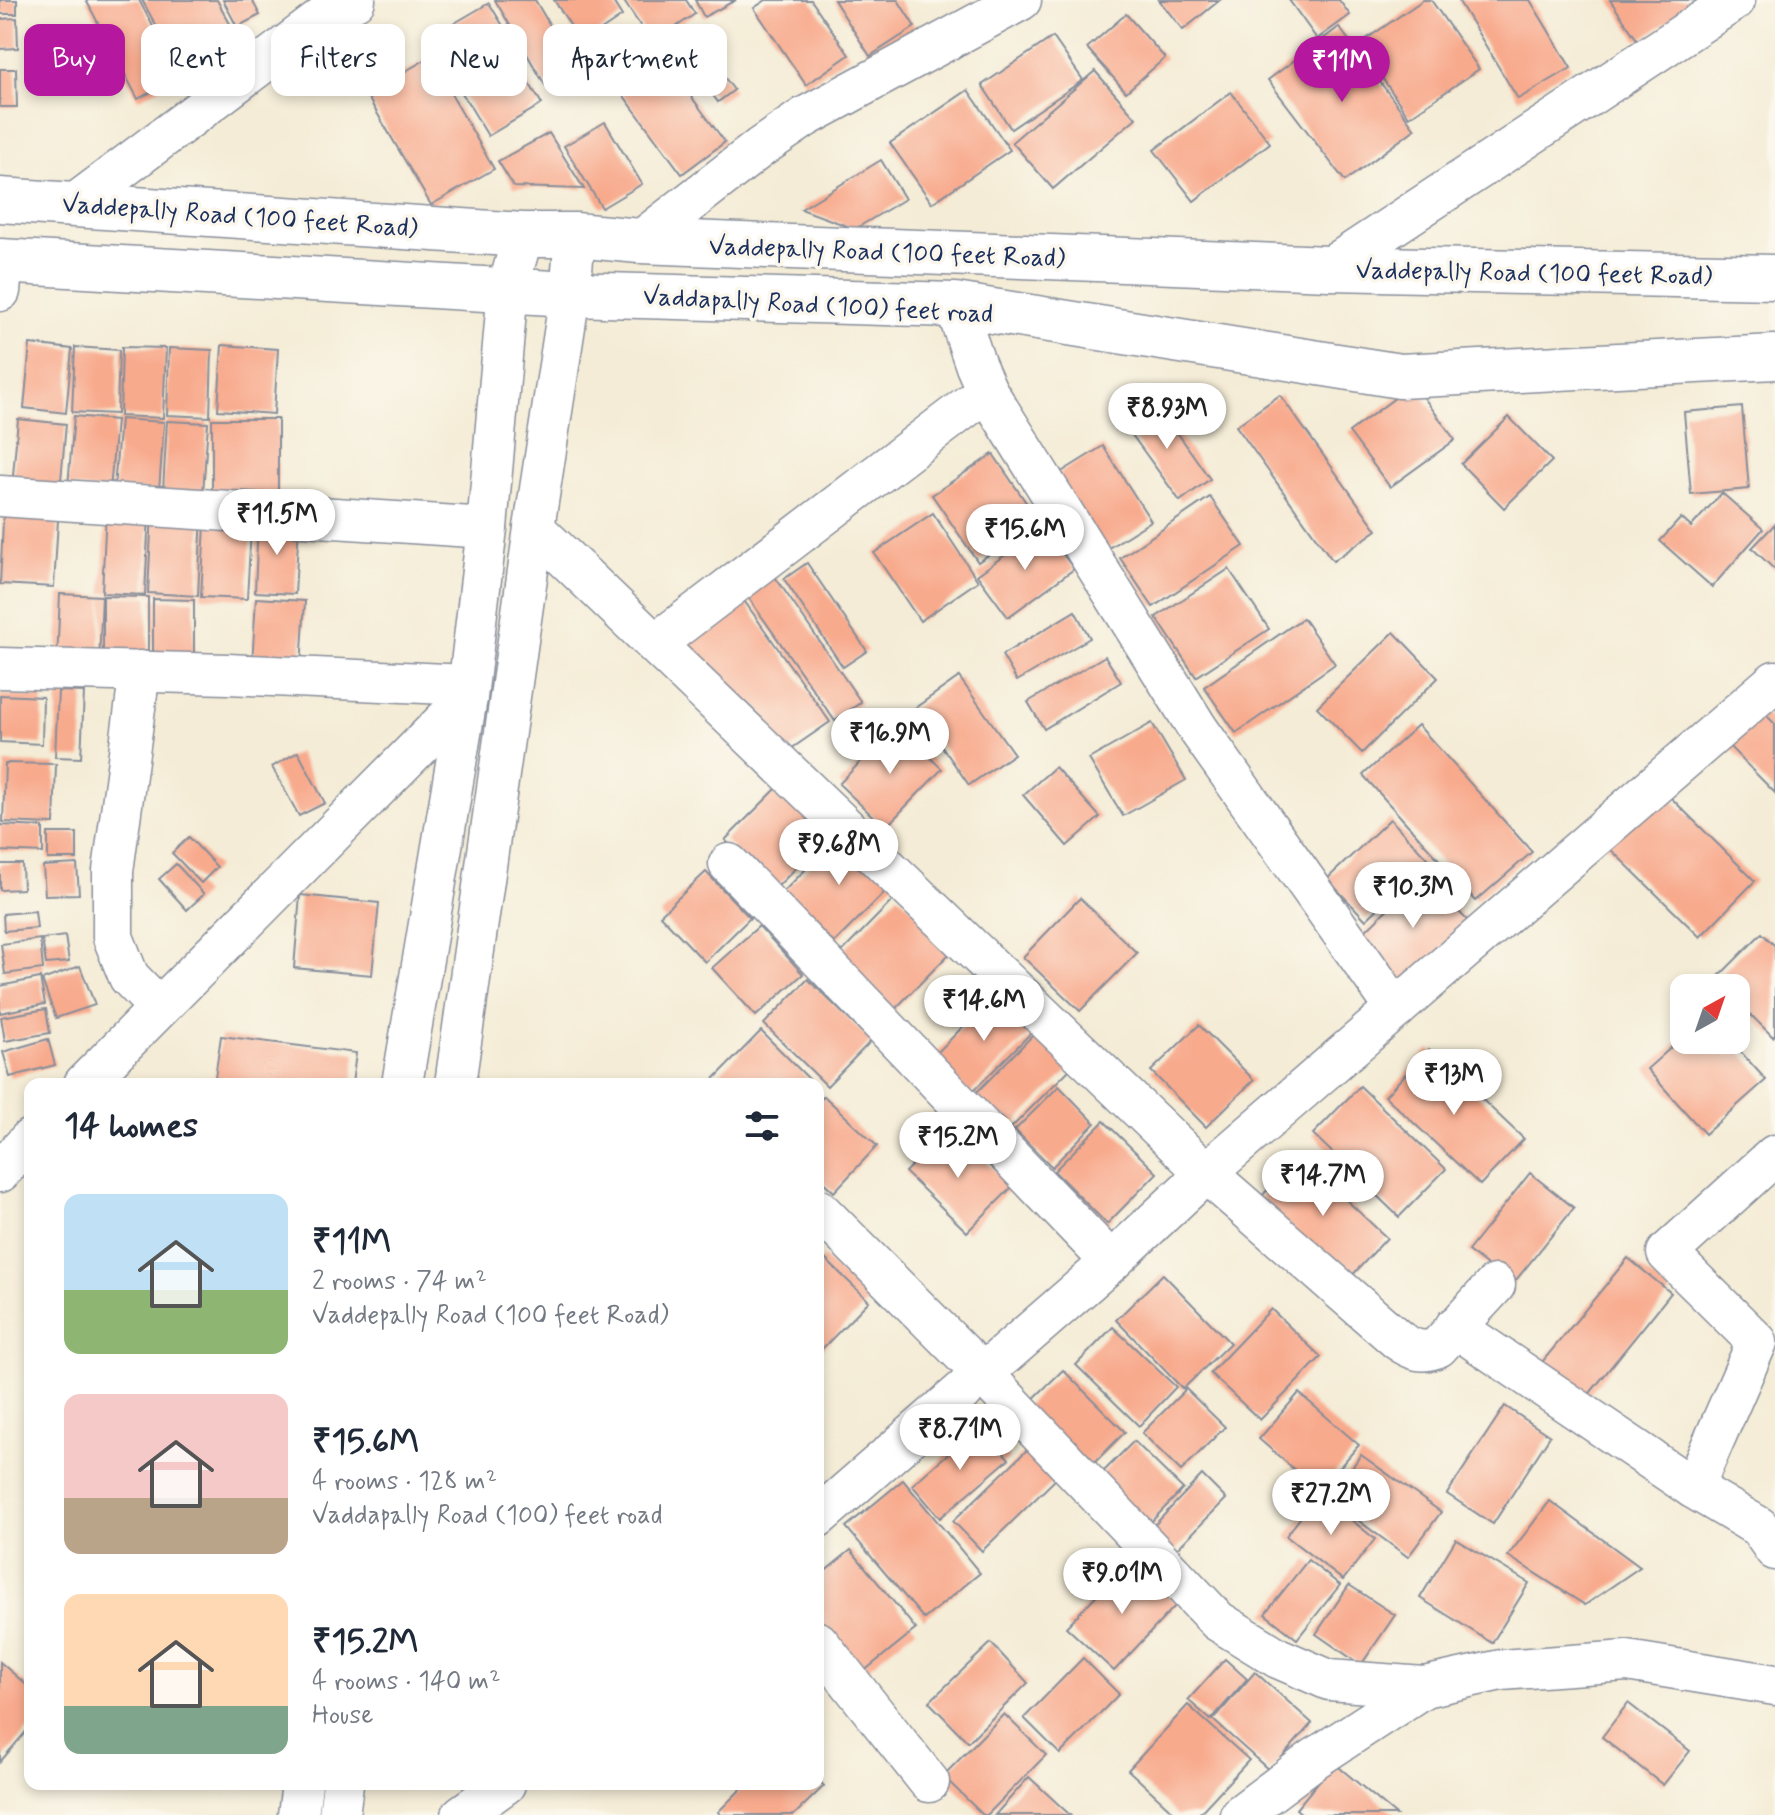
<!DOCTYPE html>
<html lang="en">
<head>
<meta charset="utf-8">
<style>
	:root { --surface:#fff; --page:#f2f2f3; --text:#1f2937; --muted:#747a83; --accent:#b5179e }
	body { margin:0; font-family:Mynerve,sans-serif; background:var(--page); color:var(--text); height:100vh; display:flex; flex-direction:column; font-size:30px; white-space:nowrap }
	* { box-sizing:border-box; margin:0 }
	p { font-size:26px; color:var(--muted) }
	.icon { flex:none; width:44px; height:44px; fill:none; stroke:currentColor; stroke-width:2; stroke-linecap:round; stroke-linejoin:round }
	.map { position:relative; flex:1; overflow:hidden }
	.side { position:absolute; left:24px; top:1078px; width:800px; height:712px; display:flex; flex-direction:column; background:var(--surface); border-radius:16px; box-shadow:0 4px 12px #0003 }
	.side>* { flex:none }
	.hud { position:absolute; left:24px; top:24px; width:800px; height:72px; display:flex; gap:16px }
	.needle { width:52px; rotate:40deg }
	.tools { position:absolute; left:1670px; top:974px; display:grid; gap:16px }
	.tools a { display:grid; place-items:center; width:80px; height:80px; border-radius:16px; background:var(--surface); box-shadow:0 4px 12px #0003; font-size:40px }
	.price { position:absolute; translate:-50% -68px; padding:0 18px; border-radius:28px; background:#fff; color:#222; font-size:26px; line-height:52px; filter:drop-shadow(0 2px 4px #0008) }
	.price::after { content:''; position:absolute; left:50%; top:48px; width:24px; height:18px; margin-left:-12px; background:inherit; clip-path:polygon(0 0,100% 0,50% 100%) }
	.price.active { background:var(--accent); color:#fff }
	ul { padding:0; list-style:none }
	li { display:flex; align-items:center; gap:24px; height:200px; padding:0 40px }
	li span { display:grid; place-items:center; flex:none; width:224px; height:160px; border-radius:16px; color:#555 }
	li>.icon { margin-inline-start:auto }
	span .icon { width:96px; height:96px; fill:#fffc; stroke-width:1 }
	li b { font-size:34px }
	h2 { display:flex; justify-content:space-between; align-items:center; height:96px; padding:0 40px; font-size:34px }
	.tag { padding:0 28px; border-radius:16px; background:var(--surface); box-shadow:0 4px 12px #0003; font-size:28px; line-height:72px }
	.tag.active { background:var(--accent); color:#fff }
	.map>svg:first-child { display:block }
	.building { fill:#f8aa8d }
	.lines { fill:none; stroke-linecap:round; stroke-linejoin:round }
	.minor-casing { stroke:#888e9a; stroke-width:43 }
	.major-casing { stroke:#888e9a; stroke-width:47 }
	.minor { stroke:#fff; stroke-width:40 }
	.major { stroke:#fff; stroke-width:44 }
	.labels { text-anchor:middle; stroke-width:7; stroke-linejoin:round; paint-order:stroke }
	.street-label { font-size:26px; fill:#1b2f5e; stroke:#fbf7ec }
</style>
</head>
<body>
<div class="map">
<svg width="1775" height="1815" viewBox="0 0 1775 1815">
	<rect width="100%" height="100%" fill="#fbf7ec"/>
	<filter id="ink" filterUnits="userSpaceOnUse"><feTurbulence type="fractalNoise" baseFrequency=".0125" numOctaves="2"/><feDisplacementMap in="SourceGraphic" scale="16" xChannelSelector="R" yChannelSelector="G"/><feConvolveMatrix kernelMatrix="1 2 1 2 8 2 1 2 1" color-interpolation-filters="sRGB"/></filter>
	<filter id="wash" filterUnits="userSpaceOnUse"><feTurbulence type="fractalNoise" baseFrequency=".006" numOctaves="4" result="noise"/><feDisplacementMap in="SourceGraphic" scale="32" xChannelSelector="R" yChannelSelector="G"/><feGaussianBlur stdDeviation="1.8" result="paint"/><feColorMatrix in="noise" values="0 0 0 0 0 0 0 0 0 0 0 0 0 0 0 0 0 1.4 0 .05"/><feComposite in="paint" operator="in"/></filter>
	<g filter="url(#wash)">
		<rect width="100%" height="100%" fill="#f4ecd6"/>
		<g id="blocks">
			<g class="building">
				<rect x="0" y="0" width="17" height="14"/>
				<path d="M 86,0 L 139,0 L 180,77 L 138,99 Z"/>
				<path d="M 142,0 L 217,0 L 240,42 L 182,73 Z"/>
				<path d="M 223,0 L 252,0 L 260,15 L 237,27 Z"/>
				<path d="M 495,0 L 535,0 L 575,68 L 545,85 Z"/>
				<path d="M 554,0 L 612,0 L 622,16 L 582,43 Z"/>
				<path d="M 623,0 L 686,0 L 695,14 L 652,43 Z"/>
				<path d="M 695,0 L 736,0 L 704,17 Z"/>
				<path d="M 766,0 L 811,0 L 849,55 L 806,85 L 754,8 Z"/>
				<path d="M 834,0 L 898,0 L 915,27 L 870,56 Z"/>
				<path d="M 1159,0 L 1220,0 L 1183,30 Z"/>
				<path d="M 1289,0 L 1339,0 L 1350,15 L 1317,39 Z"/>
				<path d="M 1423,0 L 1431,0 L 1479,69 L 1409,117 L 1359,44 Z"/>
				<path d="M 1458,0 L 1530,0 L 1571,68 L 1518,99 Z"/>
				<path d="M 1610,0 L 1700,0 L 1638,41 Z"/>
				<path d="M 489,3 L 516,47 L 509,51 L 542,104 L 488,136 L 429,38 Z"/>
				<path d="M 1126,14 L 1165,58 L 1126,92 L 1087,48 Z"/>
				<path d="M 17,18 L 18,48 L 0,49 L 0,19 Z"/>
				<path d="M 1339,27 L 1415,129 L 1345,181 L 1268,80 Z"/>
				<path d="M 691,33 L 734,90 L 718,102 L 675,44 Z"/>
				<path d="M 1053,37 L 1083,80 L 1011,129 L 982,85 Z"/>
				<path d="M 658,52 L 725,142 L 682,174 L 615,84 Z"/>
				<path d="M 430,57 L 494,169 L 431,205 L 366,94 Z"/>
				<path d="M 0,69 L 16,69 L 17,107 L 0,107 Z"/>
				<path d="M 1095,71 L 1136,118 L 1053,189 L 1012,142 Z"/>
				<path d="M 968,90 L 1010,150 L 932,203 L 890,143 Z"/>
				<path d="M 1231,92 L 1270,143 L 1194,201 L 1154,150 Z"/>
				<path d="M 605,122 L 642,184 L 602,208 L 564,146 Z"/>
				<path d="M 549,133 L 584,189 L 514,187 L 498,161 Z"/>
				<path d="M 881,160 L 905,199 L 855,229 L 801,209 Z"/>
				<path d="M 30,344 L 72,349 L 66,413 L 24,408 Z"/>
				<path d="M 222,345 L 278,349 L 274,414 L 218,410 Z"/>
				<path d="M 75,347 L 119,350 L 117,414 L 72,412 Z"/>
				<path d="M 122,347 L 166,348 L 163,418 L 120,416 Z"/>
				<path d="M 169,348 L 212,350 L 210,417 L 167,415 Z"/>
				<path d="M 1414,384 L 1455,440 L 1390,487 L 1349,432 Z"/>
				<path d="M 1280,395 L 1377,530 L 1333,561 L 1236,426 Z"/>
				<path d="M 1155,401 L 1210,479 L 1180,501 L 1124,424 Z"/>
				<path d="M 1742,407 L 1749,489 L 1691,494 L 1684,412 Z"/>
				<path d="M 74,416 L 116,420 L 110,491 L 68,486 Z"/>
				<path d="M 1509,417 L 1552,461 L 1504,508 L 1461,464 Z"/>
				<path d="M 18,419 L 66,424 L 60,492 L 12,487 Z"/>
				<path d="M 120,419 L 164,422 L 159,491 L 114,488 Z"/>
				<rect x="212" y="419" width="66" height="81"/>
				<path d="M 167,421 L 208,423 L 203,493 L 163,491 Z"/>
				<path d="M 1103,446 L 1151,521 L 1102,552 L 1055,476 Z"/>
				<path d="M 993,454 L 1038,520 L 978,562 L 932,495 Z"/>
				<path d="M 1722,493 L 1763,529 L 1712,587 L 1660,541 L 1681,518 L 1691,527 Z"/>
				<path d="M 1210,497 L 1244,546 L 1153,607 L 1120,558 Z"/>
				<path d="M 4,500 L 59,503 L 54,587 L 0,584 Z"/>
				<path d="M 106,510 L 149,512 L 145,595 L 102,593 Z"/>
				<path d="M 152,511 L 202,513 L 198,596 L 148,593 Z"/>
				<path d="M 933,513 L 978,581 L 920,621 L 874,553 Z"/>
				<path d="M 258,521 L 299,523 L 295,594 L 255,592 Z"/>
				<path d="M 1775,524 L 1775,570 L 1752,548 Z"/>
				<path d="M 205,525 L 251,528 L 247,599 L 201,597 Z"/>
				<path d="M 1043,528 L 1074,569 L 1008,617 L 977,575 Z"/>
				<path d="M 807,563 L 867,651 L 843,667 L 784,579 Z"/>
				<path d="M 769,568 L 861,702 L 835,721 L 741,587 Z"/>
				<path d="M 1229,569 L 1269,629 L 1196,677 L 1156,617 Z"/>
				<path d="M 735,588 L 830,722 L 785,753 L 672,633 Z"/>
				<path d="M 60,594 L 102,596 L 99,664 L 57,662 Z"/>
				<path d="M 103,596 L 148,597 L 148,664 L 103,664 Z"/>
				<path d="M 256,598 L 305,601 L 301,668 L 252,665 Z"/>
				<path d="M 153,599 L 194,600 L 194,661 L 153,661 Z"/>
				<path d="M 1075,611 L 1090,638 L 1017,681 L 1002,655 Z"/>
				<path d="M 1303,618 L 1335,664 L 1236,733 L 1204,687 Z"/>
				<path d="M 1394,632 L 1438,678 L 1362,753 L 1317,707 Z"/>
				<path d="M 1105,656 L 1121,682 L 1044,729 L 1028,702 Z"/>
				<path d="M 959,677 L 1014,754 L 969,785 L 915,708 Z"/>
				<path d="M 58,691 L 84,692 L 81,758 L 55,757 Z"/>
				<path d="M 0,695 L 43,697 L 42,744 L 0,742 Z"/>
				<path d="M 1762,711 L 1775,724 L 1775,793 L 1727,744 Z"/>
				<path d="M 1152,723 L 1186,780 L 1123,816 L 1089,759 Z"/>
				<path d="M 896,725 L 942,769 L 885,828 L 839,784 Z"/>
				<path d="M 1418,725 L 1532,852 L 1476,901 L 1363,775 Z"/>
				<path d="M 298,752 L 325,803 L 299,816 L 272,767 Z"/>
				<path d="M 5,763 L 56,764 L 54,824 L 3,822 Z"/>
				<path d="M 1055,767 L 1100,817 L 1067,846 L 1023,795 Z"/>
				<path d="M 786,779 L 835,829 L 774,890 L 725,840 Z"/>
				<path d="M 1658,785 L 1755,881 L 1700,937 L 1603,842 Z"/>
				<path d="M 1390,819 L 1429,860 L 1366,920 L 1327,879 Z"/>
				<path d="M 0,825 L 43,827 L 43,853 L 0,851 Z"/>
				<path d="M 844,831 L 895,882 L 834,943 L 783,892 Z"/>
				<rect x="48" y="833" width="29" height="26"/>
				<path d="M 189,837 L 217,867 L 201,883 L 172,853 Z"/>
				<path d="M 0,864 L 22,864 L 23,889 L 0,890 Z"/>
				<path d="M 77,864 L 79,894 L 45,895 L 43,866 Z"/>
				<path d="M 176,864 L 204,894 L 187,910 L 159,879 Z"/>
				<path d="M 706,872 L 750,918 L 705,962 L 660,915 Z"/>
				<path d="M 1422,875 L 1469,922 L 1403,986 L 1357,939 Z"/>
				<path d="M 300,895 L 379,903 L 372,975 L 294,968 Z"/>
				<path d="M 898,895 L 954,949 L 894,1010 L 838,956 Z"/>
				<path d="M 1080,898 L 1137,953 L 1080,1011 L 1023,957 Z"/>
				<path d="M 35,911 L 37,928 L 4,931 L 3,914 Z"/>
				<path d="M 759,926 L 803,974 L 756,1016 L 712,968 Z"/>
				<path d="M 1762,933 L 1775,946 L 1775,1035 L 1773,1037 L 1736,1000 L 1736,988 L 1724,988 L 1716,979 Z"/>
				<path d="M 65,936 L 69,962 L 46,964 L 42,939 Z"/>
				<path d="M 40,939 L 43,969 L 5,974 L 1,944 Z"/>
				<path d="M 80,966 L 95,1005 L 56,1018 L 42,980 Z"/>
				<path d="M 40,978 L 45,1004 L 0,1013 L 0,986 Z"/>
				<path d="M 808,979 L 871,1041 L 827,1086 L 764,1024 Z"/>
				<path d="M 997,992 L 1035,1029 L 970,1094 L 933,1057 Z"/>
				<path d="M 46,1009 L 50,1033 L 5,1041 L 1,1017 Z"/>
				<path d="M 1199,1025 L 1254,1080 L 1206,1127 L 1151,1071 Z"/>
				<path d="M 761,1031 L 814,1084 L 717,1084 L 713,1080 Z"/>
				<path d="M 1036,1032 L 1071,1068 L 1007,1132 L 972,1097 Z"/>
				<path d="M 221,1036 L 356,1053 L 352,1084 L 214,1084 Z"/>
				<path d="M 1684,1036 L 1684,1040 L 1730,1040 L 1766,1080 L 1705,1134 L 1647,1069 Z"/>
				<path d="M 48,1039 L 55,1065 L 10,1077 L 3,1052 Z"/>
				<path d="M 1429,1049 L 1524,1139 L 1480,1185 L 1385,1096 Z"/>
				<path d="M 1059,1086 L 1095,1123 L 1052,1167 L 1015,1130 Z"/>
				<path d="M 1360,1086 L 1446,1169 L 1399,1217 L 1313,1134 Z"/>
				<path d="M 824,1096 L 877,1146 L 834,1192 L 818,1177 L 818,1102 Z"/>
				<path d="M 1104,1121 L 1157,1173 L 1107,1224 L 1054,1171 Z"/>
				<path d="M 950,1127 L 1012,1187 L 967,1232 L 905,1172 Z"/>
				<path d="M 1299,1156 L 1387,1238 L 1347,1281 L 1259,1199 Z"/>
				<path d="M 1530,1173 L 1574,1208 L 1512,1285 L 1468,1251 Z"/>
				<path d="M 823,1257 L 869,1301 L 818,1353 L 818,1262 Z"/>
				<path d="M 1628,1258 L 1671,1293 L 1586,1398 L 1542,1362 Z"/>
				<path d="M 1163,1274 L 1230,1343 L 1183,1389 L 1116,1320 Z"/>
				<path d="M 1271,1309 L 1321,1357 L 1260,1420 L 1210,1373 Z"/>
				<path d="M 1113,1327 L 1176,1387 L 1139,1426 L 1076,1365 Z"/>
				<path d="M 1063,1370 L 1125,1432 L 1089,1468 L 1026,1406 Z"/>
				<path d="M 1186,1389 L 1225,1427 L 1181,1471 L 1142,1433 Z"/>
				<path d="M 1299,1393 L 1359,1445 L 1319,1491 L 1259,1439 Z"/>
				<path d="M 1505,1406 L 1550,1436 L 1493,1524 L 1447,1494 Z"/>
				<path d="M 980,1426 L 1009,1459 L 940,1518 L 912,1485 Z"/>
				<path d="M 1134,1441 L 1183,1489 L 1146,1527 L 1097,1478 Z"/>
				<path d="M 1029,1448 L 1058,1477 L 982,1551 L 953,1521 Z"/>
				<path d="M 1361,1455 L 1441,1512 L 1408,1557 L 1329,1499 Z"/>
				<path d="M 1202,1475 L 1226,1499 L 1170,1556 L 1147,1533 Z"/>
				<path d="M 903,1480 L 980,1573 L 924,1619 L 846,1527 Z"/>
				<path d="M 1319,1494 L 1375,1539 L 1343,1580 L 1286,1536 Z"/>
				<path d="M 1550,1501 L 1640,1567 L 1585,1605 L 1508,1556 Z"/>
				<path d="M 1456,1539 L 1529,1583 L 1492,1643 L 1420,1598 Z"/>
				<path d="M 851,1550 L 916,1629 L 858,1676 L 818,1626 L 818,1577 Z"/>
				<path d="M 1130,1560 L 1177,1604 L 1114,1671 L 1066,1627 Z"/>
				<path d="M 1308,1560 L 1340,1585 L 1297,1639 L 1265,1614 Z"/>
				<path d="M 1349,1585 L 1395,1615 L 1361,1665 L 1316,1634 Z"/>
				<path d="M 991,1643 L 1028,1683 L 968,1742 L 929,1702 Z"/>
				<path d="M 1083,1658 L 1119,1694 L 1060,1754 L 1024,1718 Z"/>
				<path d="M 1225,1659 L 1247,1679 L 1211,1720 L 1188,1700 Z"/>
				<path d="M 0,1662 L 30,1688 L 30,1727 L 0,1762 Z"/>
				<path d="M 1255,1672 L 1312,1723 L 1270,1771 L 1213,1720 Z"/>
				<path d="M 1628,1703 L 1690,1751 L 1663,1785 L 1602,1737 Z"/>
				<path d="M 1188,1705 L 1249,1760 L 1198,1815 L 1177,1815 L 1128,1770 Z"/>
				<path d="M 1004,1714 L 1046,1755 L 987,1815 L 983,1815 L 943,1776 Z"/>
				<path d="M 1334,1763 L 1396,1815 L 1303,1815 L 1296,1809 Z"/>
				<path d="M 1029,1777 L 1070,1815 L 995,1815 Z"/>
				<path d="M 818,1779 L 824,1786 L 794,1815 L 721,1815 L 718,1812 L 746,1784 L 818,1784 Z"/>
			</g>
		</g>
	</g>
	<g filter="url(#ink)">
		<use href="#blocks" fill-opacity="0" stroke="#888e9a" stroke-width="2"/>
		<g class="lines">
			<defs>
				<g id="minor">
					<path d="M 76,203 L 328,14 L 355,0"/>
					<path d="M 640,241 L 761,147 L 805,117 L 1021,0"/>
					<path d="M 1329,268 L 1735,0"/>
					<path d="M 0,291 L 3,261"/>
					<path d="M 955,305 L 976,366 L 987,391 L 1198,729 L 1396,1009"/>
					<path d="M 0,496 L 487,528"/>
					<path d="M 534,528 L 1206,1173 L 1398,1340 C 1412,1350 1423,1354 1438,1347 L 1495,1285"/>
					<path d="M 655,644 L 987,391"/>
					<path d="M 0,668 L 228,674 L 468,685"/>
					<path d="M 140,671 L 113,871 L 113,937 L 129,977 L 159,1008"/>
					<path d="M 729,864 L 1111,1262"/>
					<path d="M 84,1084 L 467,698"/>
					<path d="M 402,1084 L 467,698 L 487,528 L 508,288 L 523,235"/>
					<path d="M 455,1084 L 534,528 L 570,294 L 575,235"/>
					<path d="M 0,1172 L 30,1139"/>
					<path d="M 818,1209 L 983,1374 L 1218,1621 L 1278,1658 L 1329,1680 L 1424,1687"/>
					<path d="M 1455,1327 L 1693,1488 L 1759,1527 L 1775,1550"/>
					<path d="M 1693,1488 L 1757,1342 L 1667,1253 L 1775,1155"/>
					<path d="M 818,1517 L 1111,1262 L 1206,1173 L 1775,681"/>
					<path d="M 818,1642 L 929,1782"/>
					<path d="M 298,1815 L 302,1784"/>
					<path d="M 339,1815 L 343,1784"/>
					<path d="M 462,1815 L 505,1784"/>
					<path d="M 1240,1815 L 1314,1759 L 1424,1687 L 1501,1670 L 1627,1661 L 1775,1685"/>
				</g>
				<g id="major">
					<path d="M 0,200 L 523,235 L 575,235 L 640,241 L 1329,268 L 1775,277"/>
					<path d="M 0,261 L 570,294 L 955,305 L 1400,376 L 1775,357"/>
				</g>
			</defs>
			<use href="#minor" class="minor-casing"/>
			<use href="#major" class="major-casing"/>
			<use href="#minor" class="minor"/>
			<use href="#major" class="major"/>
		</g>
	</g>
	<g class="labels">
		<g class="street-label">
			<text transform="translate(240 215) rotate(4)" y="9">Vaddepally Road (100 feet Road)</text>
			<text transform="translate(887 251) rotate(2)" y="9">Vaddepally Road (100 feet Road)</text>
			<text transform="translate(1534 272) rotate(1)" y="9">Vaddepally Road (100 feet Road)</text>
			<text transform="translate(818 304) rotate(3)" y="9">Vaddapally Road (100) feet road</text>
		</g>
	</g>
</svg>
<div class="tools">
<a><svg class="needle" viewBox="-14 -14 28 28"><path d="M0-13l5 13h-10z" fill="#e53935"/><path d="M0 13l5-13h-10z" fill="#747a83"/></svg></a>
</div>
<b class="price active" style="left:1342px;top:104px">₹11M</b>
<b class="price" style="left:1167px;top:451px">₹8.93M</b>
<b class="price" style="left:277px;top:557px">₹11.5M</b>
<b class="price" style="left:1025px;top:572px">₹15.6M</b>
<b class="price" style="left:890px;top:776px">₹16.9M</b>
<b class="price" style="left:839px;top:887px">₹9.68M</b>
<b class="price" style="left:1413px;top:930px">₹10.3M</b>
<b class="price" style="left:984px;top:1043px">₹14.6M</b>
<b class="price" style="left:1454px;top:1117px">₹13M</b>
<b class="price" style="left:958px;top:1180px">₹15.2M</b>
<b class="price" style="left:1323px;top:1218px">₹14.7M</b>
<b class="price" style="left:960px;top:1472px">₹8.71M</b>
<b class="price" style="left:1331px;top:1537px">₹27.2M</b>
<b class="price" style="left:1122px;top:1616px">₹9.01M</b>
<div class="hud">
<a class="tag active">Buy</a>
<a class="tag">Rent</a>
<a class="tag">Filters</a>
<a class="tag">New</a>
<a class="tag">Apartment</a>
</div>
<section class="side">
<h2>14 homes<svg class="icon" aria-label="filters" viewBox="0 0 24 24"><path d="M4 7h16M4 17h16"/><circle cx="9" cy="7" r="2"/><circle cx="15" cy="17" r="2"/></svg></h2>
<ul>
<li><span style="background:linear-gradient(#bfe0f5 60%,#8fb573 0)"><svg class="icon" aria-label="home" viewBox="0 0 24 24"><path d="M3 11l9-7 9 7M6 9v11h12V9"/></svg></span><div><b>₹11M</b><p>2 rooms · 74 m²</p><p>Vaddepally Road (100 feet Road)</p></div></li>
<li><span style="background:linear-gradient(#f6c9c9 65%,#b9a48a 0)"><svg class="icon" aria-label="home" viewBox="0 0 24 24"><path d="M3 11l9-7 9 7M6 9v11h12V9"/></svg></span><div><b>₹15.6M</b><p>4 rooms · 128 m²</p><p>Vaddapally Road (100) feet road</p></div></li>
<li><span style="background:linear-gradient(#ffd9b3 70%,#7fa58c 0)"><svg class="icon" aria-label="home" viewBox="0 0 24 24"><path d="M3 11l9-7 9 7M6 9v11h12V9"/></svg></span><div><b>₹15.2M</b><p>4 rooms · 140 m²</p><p>House</p></div></li>
</ul>
</section>
</div>
</body>
</html>
